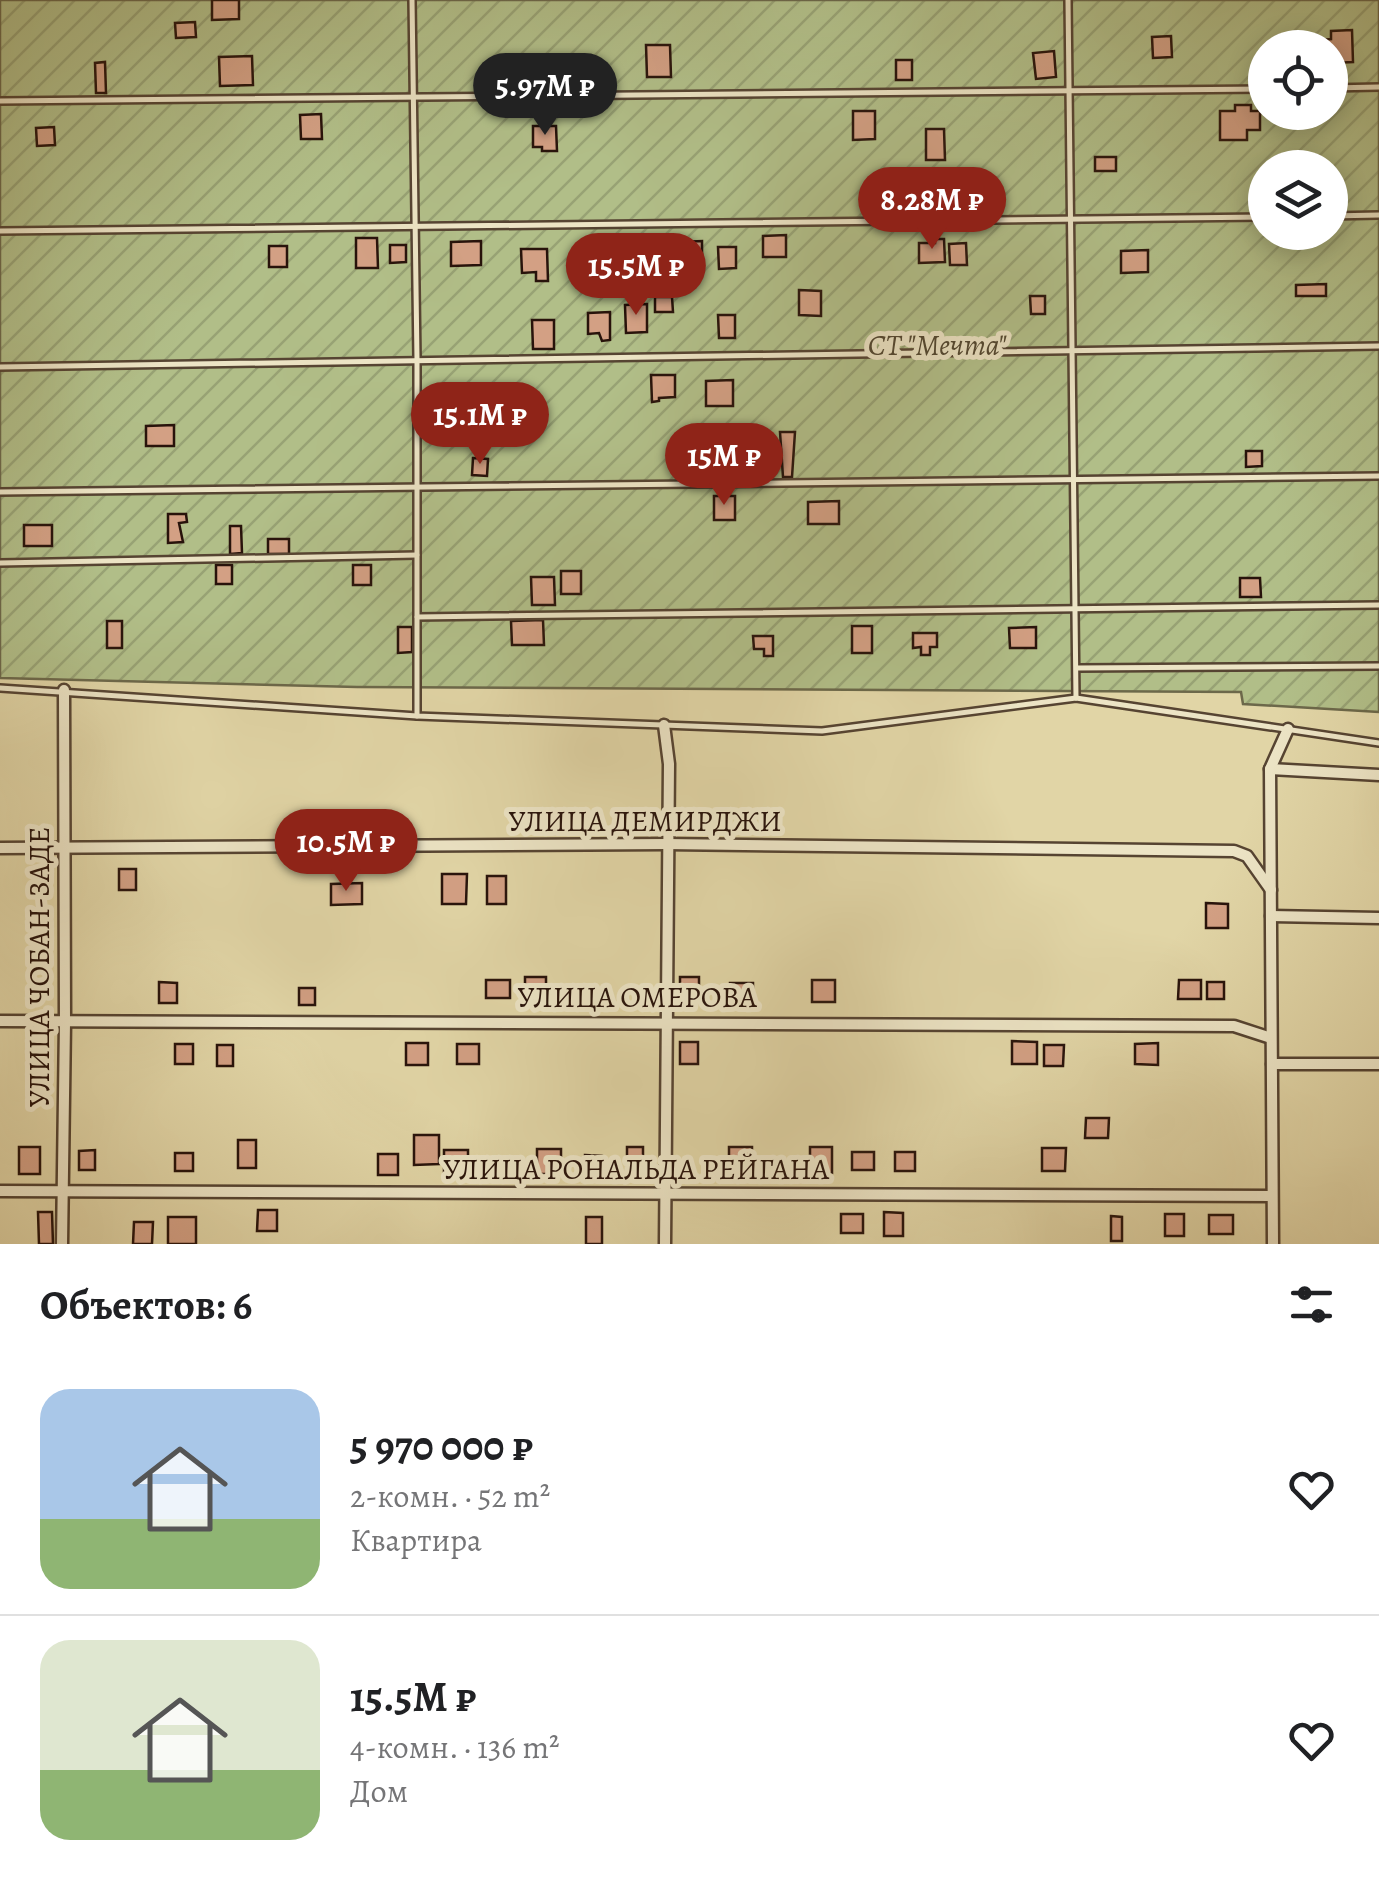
<!DOCTYPE html>
<html lang="ru">
<head>
<meta charset="utf-8">
<style>
	:root { --surface:#fff; --page:#f2f2f2; --text:#202124; --muted:#757577; --line:#e0e0e0; --accent:#8f2418 }
	body { margin:0; font-family:Alegreya,serif; background:var(--page); color:var(--text); height:100vh; display:flex; flex-direction:column; font-size:38px; white-space:nowrap }
	* { box-sizing:border-box; margin:0 }
	p { font-size:32px; color:var(--muted) }
	.icon { flex:none; width:55px; height:55px; fill:none; stroke:currentColor; stroke-width:2; stroke-linecap:round; stroke-linejoin:round }
	.map { position:relative; height:1244px; overflow:hidden }
	.details { display:flex; flex-direction:column; background:var(--surface); flex:1 }
	.details>* { flex:none }
	.tools { position:absolute; left:1248px; top:30px; display:grid; gap:20px }
	.tools a { display:grid; place-items:center; width:100px; height:100px; border-radius:50%; background:var(--surface); box-shadow:0 5px 25px #0003; font-size:50px }
	.price { position:absolute; translate:-50% -85px; padding:0 22px; border-radius:35px; background:var(--accent); color:#fff; font-size:32px; line-height:65px; filter:drop-shadow(0 2px 5px #0008) }
	.price::after { content:''; position:absolute; left:50%; top:60px; width:30px; height:22px; margin-left:-15px; background:inherit; clip-path:polygon(0 0,100% 0,50% 100%) }
	.price.current { background:#222; color:#fff }
	ul { padding:0; list-style:none }
	li { display:flex; align-items:center; gap:30px; height:250px; padding:0 40px }
	li+li { border-top:2px solid var(--line) }
	li span { display:grid; place-items:center; flex:none; width:280px; height:200px; border-radius:30px; color:#555 }
	li>.icon { margin-inline-start:auto }
	span .icon { width:120px; height:120px; fill:#fffc; stroke-width:1 }
	li b { font-size:42px }
	h2 { display:flex; justify-content:space-between; align-items:center; height:120px; padding:0 40px; font-size:42px }
	.map>svg:first-child { display:block }
	.garden { fill:url(#garden-furrows); stroke:#6c684a; stroke-width:2.5; fill-rule:evenodd }
	.building { fill:#d3a084; stroke:#28130b; stroke-width:2.5 }
	.lines { fill:none; stroke-linecap:round; stroke-linejoin:round }
	.service-casing { stroke:#564432; stroke-width:10 }
	.minor-casing { stroke:#564432; stroke-width:15 }
	.service { stroke:#ece4c5; stroke-width:5 }
	.minor { stroke:#ece4c5; stroke-width:10 }
	.labels { text-anchor:middle; stroke-width:10; stroke-linejoin:round; paint-order:stroke }
	.park-label { font-size:30px; font-style:italic; fill:#514630; stroke:#ece4c5 }
	.street-label { font-size:30px; fill:#28130b; stroke:#ece4c5 }
</style>
</head>
<body>
<div class="map">
<svg width="1379" height="1244" viewBox="0 0 1379 1244">
	<defs>
		<pattern id="garden-furrows" width="10" height="10" patternUnits="userSpaceOnUse" patternTransform="scale(2.5)"><rect width="10" height="10" fill="#b1be88"/><path d="M-1 1l2-2M0 10L10 0M9 11l2-2" fill="none" stroke="#98a274"/></pattern>
	</defs>
	<rect width="100%" height="100%" fill="#e1d5a6"/>
	<filter id="stains"><feTurbulence type="fractalNoise" baseFrequency=".002" numOctaves="4"/><feColorMatrix values="0 0 0 0 .2 0 0 0 0 .09 0 0 0 0 .02 0 0 0 .5 -.17"/></filter>
	<radialGradient id="worn" r=".72"><stop offset=".6" stop-color="#630" stop-opacity="0"/><stop offset="1" stop-color="#630" stop-opacity=".3"/></radialGradient>
	<path class="garden" d="M 0,0 L 1379,0 L 1379,712 L 1243,704 L 1241,692 L 357,687 L 0,678 ZM 1265,48 L 1330,48 L 1330,112 L 1265,112 ZM 1265,168 L 1330,168 L 1330,232 L 1265,232 Z"/>
	<g class="building">
		<path d="M 212,0 L 239,0 L 239,19 L 212,20 Z"/>
		<path d="M 195,22 L 196,37 L 176,38 L 175,23 Z"/>
		<path d="M 1352,30 L 1353,62 L 1332,63 L 1330,48 L 1322,48 L 1321,40 L 1331,39 L 1331,31 Z"/>
		<path d="M 1171,36 L 1172,57 L 1153,58 L 1152,37 Z"/>
		<path d="M 646,45 L 670,45 L 671,77 L 647,77 Z"/>
		<path d="M 1054,51 L 1056,77 L 1036,79 L 1033,53 Z"/>
		<path d="M 252,56 L 253,85 L 220,86 L 219,57 Z"/>
		<rect x="896" y="60" width="16" height="20"/>
		<path d="M 105,62 L 106,93 L 96,93 L 95,63 Z"/>
		<path d="M 1235,105 L 1251,105 L 1251,111 L 1260,111 L 1260,130 L 1247,130 L 1247,140 L 1220,140 L 1220,111 L 1235,111 Z"/>
		<path d="M 853,111 L 875,111 L 875,139 L 853,140 Z"/>
		<path d="M 321,114 L 322,139 L 301,139 L 300,115 Z"/>
		<path d="M 533,126 L 556,126 L 557,151 L 542,151 L 542,147 L 533,147 Z"/>
		<path d="M 54,127 L 55,145 L 37,146 L 36,128 Z"/>
		<path d="M 926,129 L 944,129 L 945,160 L 926,160 Z"/>
		<rect x="1095" y="157" width="21" height="14"/>
		<path d="M 786,235 L 786,257 L 763,257 L 763,236 Z"/>
		<path d="M 356,238 L 377,238 L 378,268 L 356,268 Z"/>
		<path d="M 935,239 L 944,239 L 945,262 L 919,263 L 919,243 L 935,243 Z"/>
		<path d="M 481,241 L 481,265 L 451,266 L 451,242 Z"/>
		<path d="M 702,241 L 702,261 L 680,262 L 680,242 Z"/>
		<path d="M 966,243 L 967,265 L 950,265 L 949,244 Z"/>
		<rect x="619" y="244" width="19" height="14"/>
		<path d="M 390,245 L 406,245 L 406,262 L 390,263 Z"/>
		<rect x="269" y="246" width="18" height="21"/>
		<path d="M 718,247 L 736,247 L 736,268 L 719,269 Z"/>
		<path d="M 521,249 L 547,249 L 548,281 L 536,281 L 536,272 L 522,273 Z"/>
		<path d="M 1148,250 L 1148,272 L 1121,273 L 1121,251 Z"/>
		<path d="M 1326,284 L 1326,296 L 1296,296 L 1296,285 Z"/>
		<path d="M 799,290 L 821,291 L 821,316 L 799,315 Z"/>
		<path d="M 1030,296 L 1045,296 L 1045,314 L 1031,314 Z"/>
		<path d="M 655,297 L 672,297 L 673,312 L 655,312 Z"/>
		<path d="M 647,304 L 647,332 L 626,333 L 625,305 Z"/>
		<path d="M 610,312 L 610,340 L 602,341 L 599,333 L 588,334 L 588,313 Z"/>
		<path d="M 718,315 L 735,315 L 735,338 L 719,338 Z"/>
		<path d="M 532,320 L 554,320 L 554,349 L 533,349 Z"/>
		<path d="M 651,375 L 675,375 L 675,397 L 659,398 L 659,401 L 652,402 Z"/>
		<path d="M 733,380 L 733,406 L 706,406 L 706,381 Z"/>
		<path d="M 174,425 L 174,446 L 146,446 L 146,426 Z"/>
		<path d="M 780,432 L 795,432 L 792,477 L 783,477 Z"/>
		<path d="M 1246,451 L 1262,451 L 1262,466 L 1246,467 Z"/>
		<path d="M 473,458 L 488,459 L 487,476 L 472,475 Z"/>
		<rect x="714" y="496" width="21" height="24"/>
		<path d="M 839,501 L 839,524 L 808,524 L 808,502 Z"/>
		<path d="M 168,514 L 186,514 L 187,522 L 179,523 L 183,542 L 168,543 Z"/>
		<rect x="24" y="525" width="28" height="21"/>
		<path d="M 230,526 L 241,526 L 242,553 L 230,554 Z"/>
		<rect x="268" y="539" width="21" height="15"/>
		<rect x="216" y="565" width="16" height="19"/>
		<rect x="353" y="565" width="18" height="20"/>
		<rect x="561" y="571" width="20" height="23"/>
		<path d="M 531,577 L 554,577 L 555,605 L 532,605 Z"/>
		<path d="M 1240,578 L 1260,578 L 1261,597 L 1240,597 Z"/>
		<path d="M 543,620 L 544,645 L 512,645 L 511,621 Z"/>
		<rect x="107" y="621" width="15" height="27"/>
		<rect x="852" y="626" width="20" height="27"/>
		<path d="M 398,627 L 412,627 L 412,652 L 398,653 Z"/>
		<path d="M 1036,627 L 1036,648 L 1010,648 L 1009,628 Z"/>
		<path d="M 913,633 L 937,633 L 937,647 L 930,647 L 930,655 L 921,655 L 921,647 L 913,648 Z"/>
		<path d="M 753,636 L 773,636 L 773,656 L 764,656 L 764,649 L 754,649 Z"/>
		<rect x="119" y="869" width="17" height="21"/>
		<path d="M 442,874 L 467,874 L 466,904 L 442,904 Z"/>
		<rect x="487" y="876" width="19" height="28"/>
		<path d="M 362,883 L 362,904 L 331,905 L 331,884 Z"/>
		<path d="M 1206,903 L 1228,904 L 1228,928 L 1206,928 Z"/>
		<rect x="525" y="977" width="21" height="23"/>
		<rect x="680" y="977" width="19" height="23"/>
		<rect x="486" y="980" width="24" height="18"/>
		<rect x="812" y="980" width="23" height="22"/>
		<path d="M 1179,980 L 1201,980 L 1201,999 L 1178,999 Z"/>
		<path d="M 159,982 L 177,983 L 177,1003 L 159,1003 Z"/>
		<rect x="1207" y="982" width="17" height="17"/>
		<rect x="730" y="983" width="23" height="17"/>
		<rect x="299" y="988" width="16" height="17"/>
		<path d="M 1012,1041 L 1037,1042 L 1037,1064 L 1012,1064 Z"/>
		<rect x="680" y="1042" width="18" height="22"/>
		<rect x="406" y="1043" width="22" height="22"/>
		<path d="M 1158,1043 L 1158,1065 L 1135,1064 L 1135,1044 Z"/>
		<rect x="175" y="1044" width="18" height="20"/>
		<rect x="457" y="1044" width="22" height="20"/>
		<rect x="217" y="1045" width="16" height="21"/>
		<path d="M 1044,1045 L 1064,1045 L 1063,1066 L 1044,1066 Z"/>
		<path d="M 1086,1118 L 1109,1118 L 1108,1138 L 1085,1138 Z"/>
		<path d="M 414,1135 L 439,1135 L 439,1164 L 414,1165 Z"/>
		<rect x="238" y="1140" width="18" height="28"/>
		<rect x="19" y="1147" width="21" height="27"/>
		<rect x="627" y="1147" width="16" height="23"/>
		<path d="M 729,1147 L 752,1147 L 752,1173 L 729,1172 Z"/>
		<rect x="810" y="1147" width="22" height="26"/>
		<path d="M 1042,1148 L 1066,1148 L 1065,1171 L 1042,1171 Z"/>
		<rect x="537" y="1149" width="24" height="25"/>
		<path d="M 95,1150 L 95,1170 L 79,1170 L 79,1151 Z"/>
		<rect x="444" y="1150" width="24" height="25"/>
		<rect x="852" y="1152" width="22" height="18"/>
		<rect x="895" y="1152" width="20" height="19"/>
		<rect x="175" y="1153" width="18" height="18"/>
		<rect x="378" y="1154" width="20" height="21"/>
		<path d="M 585,1155 L 602,1156 L 602,1174 L 585,1174 Z"/>
		<path d="M 258,1210 L 277,1210 L 277,1231 L 257,1231 Z"/>
		<path d="M 38,1212 L 52,1212 L 53,1244 L 39,1244 Z"/>
		<path d="M 884,1212 L 903,1213 L 903,1236 L 884,1236 Z"/>
		<rect x="841" y="1214" width="22" height="19"/>
		<rect x="1165" y="1214" width="19" height="22"/>
		<rect x="1209" y="1215" width="24" height="19"/>
		<path d="M 1111,1216 L 1122,1217 L 1122,1241 L 1111,1241 Z"/>
		<rect x="168" y="1217" width="28" height="27"/>
		<rect x="586" y="1217" width="16" height="27"/>
		<path d="M 134,1222 L 153,1222 L 152,1244 L 133,1244 Z"/>
	</g>
	<g class="lines">
		<defs>
			<g id="service">
				<path d="M 412,0 L 417,359 L 417,716"/>
				<path d="M 1068,0 L 1076,698"/>
				<path d="M 1330,88 L 1379,87"/>
				<path d="M 0,101 L 1265,89"/>
				<path d="M 1330,216 L 1379,215"/>
				<path d="M 0,231 L 1265,217"/>
				<path d="M 0,367 L 1379,346"/>
				<path d="M 0,492 L 1379,476"/>
				<path d="M 0,563 L 417,555"/>
				<path d="M 417,617 L 1379,605"/>
				<path d="M 1077,668 L 1379,666"/>
				<path d="M 0,688 L 417,716 L 822,731 L 1076,698 L 1379,743"/>
			</g>
			<g id="minor">
				<path d="M 664,725 L 669,764 L 665,1244"/>
				<path d="M 1270,769 L 1379,775"/>
				<path d="M 0,848 L 666,844 L 1234,851 L 1247,856 L 1271,890"/>
				<path d="M 1271,916 L 1379,918"/>
				<path d="M 0,1021 L 1234,1026 L 1271,1038"/>
				<path d="M 1272,1064 L 1379,1064"/>
				<path d="M 0,1191 L 1272,1196"/>
				<path d="M 62,1244 L 65,1022 L 64,690"/>
				<path d="M 1273,1244 L 1270,769 L 1288,729"/>
			</g>
		</defs>
		<use href="#service" class="service-casing"/>
		<use href="#minor" class="minor-casing"/>
		<use href="#service" class="service"/>
		<use href="#minor" class="minor"/>
	</g>
	<g class="labels">
		<g class="park-label">
			<text x="937" y="355">СТ "Мечта"</text>
		</g>
		<g class="street-label">
			<text x="645" y="831">УЛИЦА ДЕМИРДЖИ</text>
			<text transform="translate(39 967) rotate(-90)" y="10">УЛИЦА ЧОБАН-ЗАДЕ</text>
			<text x="637" y="1007">УЛИЦА ОМЕРОВА</text>
			<text x="636" y="1179">УЛИЦА РОНАЛЬДА РЕЙГАНА</text>
		</g>
	</g>
	<rect width="100%" height="100%" filter="url(#stains)"/>
	<rect width="100%" height="100%" fill="url(#worn)"/>
</svg>
<div class="tools">
<a><svg class="icon" aria-label="locate" viewBox="0 0 24 24"><circle cx="12" cy="12" r="6"/><path d="M12 2v4M12 18v4M2 12h4M18 12h4"/></svg></a>
<a><svg class="icon" aria-label="layers" viewBox="0 0 24 24"><path d="M12 4l9 5-9 5-9-5zM3 14l9 5 9-5"/></svg></a>
</div>
<b class="price current" style="left:545px;top:138px">5.97M ₽</b>
<b class="price" style="left:932px;top:252px">8.28M ₽</b>
<b class="price" style="left:636px;top:318px">15.5M ₽</b>
<b class="price" style="left:480px;top:467px">15.1M ₽</b>
<b class="price" style="left:724px;top:508px">15M ₽</b>
<b class="price" style="left:346px;top:894px">10.5M ₽</b>
</div>
<section class="details">
<h2>Объектов: 6<svg class="icon" aria-label="filters" viewBox="0 0 24 24"><path d="M4 7h16M4 17h16"/><circle cx="9" cy="7" r="2"/><circle cx="15" cy="17" r="2"/></svg></h2>
<ul>
<li><span style="background:linear-gradient(#a9c7e8 65%,#8fb573 0)"><svg class="icon" aria-label="home" viewBox="0 0 24 24"><path d="M3 11l9-7 9 7M6 9v11h12V9"/></svg></span><div><b>5 970 000 ₽</b><p>2-комн. · 52 m²</p><p>Квартира</p></div><svg class="icon" aria-label="heart" viewBox="0 0 24 24"><path d="M12 20l-8-8c-3-5 5-10 8-4 3-6 11-1 8 4z"/></svg></li>
<li><span style="background:linear-gradient(#dfe7d0 65%,#8fb573 0)"><svg class="icon" aria-label="home" viewBox="0 0 24 24"><path d="M3 11l9-7 9 7M6 9v11h12V9"/></svg></span><div><b>15.5M ₽</b><p>4-комн. · 136 m²</p><p>Дом</p></div><svg class="icon" aria-label="heart" viewBox="0 0 24 24"><path d="M12 20l-8-8c-3-5 5-10 8-4 3-6 11-1 8 4z"/></svg></li>
</ul>
</section>
</body>
</html>
